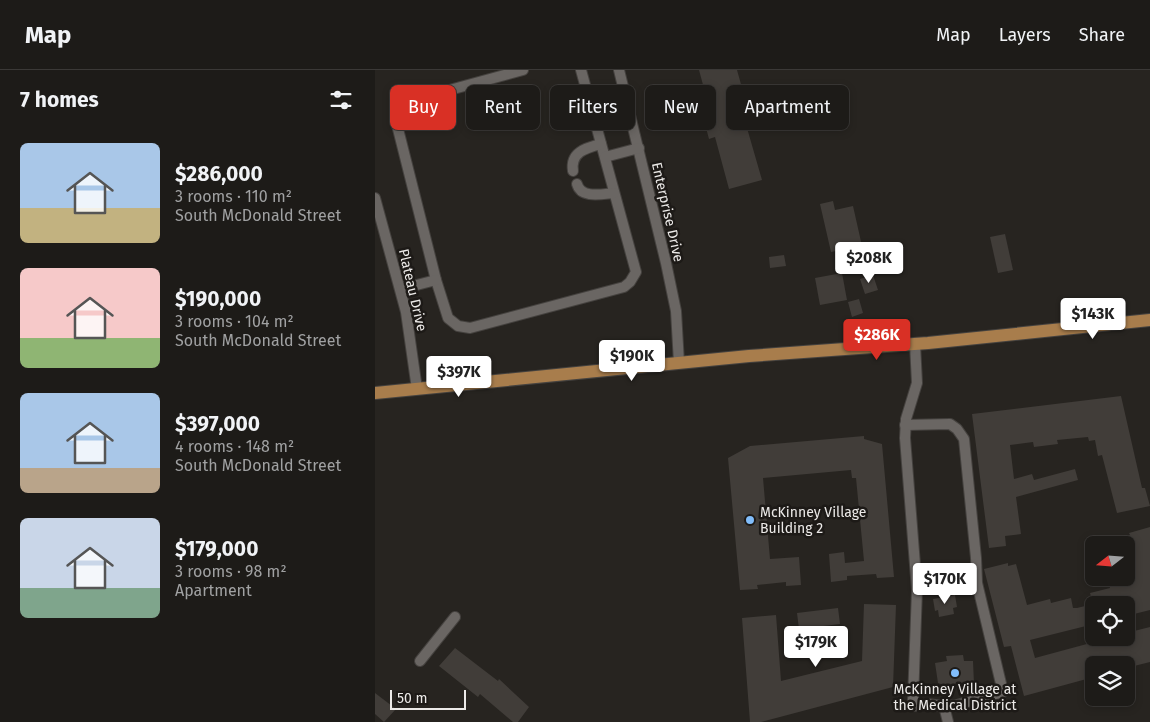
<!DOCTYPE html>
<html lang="en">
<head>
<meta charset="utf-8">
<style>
	:root { --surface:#1d1b18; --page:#2a2825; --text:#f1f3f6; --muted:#a0a1a2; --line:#3b3937; --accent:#d93025 }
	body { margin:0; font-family:"Fira Sans",sans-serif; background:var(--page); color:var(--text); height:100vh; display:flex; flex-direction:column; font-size:19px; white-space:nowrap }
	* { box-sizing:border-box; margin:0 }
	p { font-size:16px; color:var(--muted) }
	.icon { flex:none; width:28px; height:28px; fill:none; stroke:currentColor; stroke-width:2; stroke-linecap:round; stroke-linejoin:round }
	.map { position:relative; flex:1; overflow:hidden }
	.drawer { display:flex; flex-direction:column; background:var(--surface); width:375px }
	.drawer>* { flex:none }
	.guide { position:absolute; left:15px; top:15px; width:475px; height:45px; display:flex; gap:10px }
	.needle { width:32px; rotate:253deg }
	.buttons { position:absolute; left:710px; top:466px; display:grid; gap:10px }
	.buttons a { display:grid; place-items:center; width:50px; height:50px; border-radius:8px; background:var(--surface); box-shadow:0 2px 8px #0003,0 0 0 1px var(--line); font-size:25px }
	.scale { position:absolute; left:15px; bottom:12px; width:76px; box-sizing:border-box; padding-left:5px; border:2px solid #eceae8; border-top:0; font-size:14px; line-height:18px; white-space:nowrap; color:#eceae8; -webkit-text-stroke:4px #1d1a17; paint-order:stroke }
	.price { position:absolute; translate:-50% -42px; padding:0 11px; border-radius:5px; background:#fff; color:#222; font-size:16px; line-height:32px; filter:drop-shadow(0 1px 2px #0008) }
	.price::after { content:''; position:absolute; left:50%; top:30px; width:15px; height:11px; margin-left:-8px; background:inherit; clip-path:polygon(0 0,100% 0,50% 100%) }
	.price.active { background:var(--accent); color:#fff }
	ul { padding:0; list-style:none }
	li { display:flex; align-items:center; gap:15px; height:125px; padding:0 20px }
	li span { display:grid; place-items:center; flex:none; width:140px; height:100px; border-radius:8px; color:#555 }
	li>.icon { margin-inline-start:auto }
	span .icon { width:60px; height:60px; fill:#fffc; stroke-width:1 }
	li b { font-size:21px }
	h2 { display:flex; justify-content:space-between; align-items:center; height:60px; padding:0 20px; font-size:21px }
	.chip { padding:0 18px; border-radius:8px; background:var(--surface); box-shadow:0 2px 8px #0003,0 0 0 1px var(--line); font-size:18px; line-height:45px }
	.chip.active { background:var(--accent); color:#fff }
	header { display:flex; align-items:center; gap:30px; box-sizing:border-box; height:70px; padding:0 25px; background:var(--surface); border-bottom:1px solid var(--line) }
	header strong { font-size:24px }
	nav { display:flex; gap:28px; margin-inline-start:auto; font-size:18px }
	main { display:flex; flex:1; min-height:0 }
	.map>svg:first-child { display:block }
	.building { fill:#413d39 }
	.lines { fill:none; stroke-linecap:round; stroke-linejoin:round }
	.minor-casing { stroke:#45423f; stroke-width:12 }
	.major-casing { stroke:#45423f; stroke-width:14 }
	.minor { stroke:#6a6663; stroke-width:10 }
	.major { stroke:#a87d4c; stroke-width:12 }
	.poi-dot { fill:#81bdfa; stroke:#1d1a17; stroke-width:2 }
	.labels { text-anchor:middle; stroke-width:5; stroke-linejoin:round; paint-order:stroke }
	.street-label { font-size:14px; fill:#eceae8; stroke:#1d1a17 }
	.poi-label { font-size:14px; fill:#eceae8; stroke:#1d1a17; text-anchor:start }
</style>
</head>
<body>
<header>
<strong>Map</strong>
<nav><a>Map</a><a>Layers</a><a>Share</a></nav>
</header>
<main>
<section class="drawer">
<h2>7 homes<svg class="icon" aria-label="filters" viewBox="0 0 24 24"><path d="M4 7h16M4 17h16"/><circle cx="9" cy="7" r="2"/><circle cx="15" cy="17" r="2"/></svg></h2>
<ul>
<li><span style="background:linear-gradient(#a9c7e8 65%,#c2b280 0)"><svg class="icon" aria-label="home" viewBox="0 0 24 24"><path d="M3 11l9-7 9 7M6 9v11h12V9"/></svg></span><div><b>$286,000</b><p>3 rooms · 110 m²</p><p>South McDonald Street</p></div></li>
<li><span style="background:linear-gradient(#f6c9c9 70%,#8fb573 0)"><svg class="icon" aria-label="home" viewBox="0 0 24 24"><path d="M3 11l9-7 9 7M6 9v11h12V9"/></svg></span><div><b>$190,000</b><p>3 rooms · 104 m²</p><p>South McDonald Street</p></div></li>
<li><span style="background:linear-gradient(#a9c7e8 75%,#b9a48a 0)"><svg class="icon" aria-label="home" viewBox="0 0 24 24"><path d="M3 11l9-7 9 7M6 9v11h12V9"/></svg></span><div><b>$397,000</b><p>4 rooms · 148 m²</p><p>South McDonald Street</p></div></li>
<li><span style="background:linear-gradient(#c9d6e8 70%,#7fa58c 0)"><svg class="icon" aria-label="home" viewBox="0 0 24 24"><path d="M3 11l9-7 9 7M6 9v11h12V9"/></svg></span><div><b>$179,000</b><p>3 rooms · 98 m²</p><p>Apartment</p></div></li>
</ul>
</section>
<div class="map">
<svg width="775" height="652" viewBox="0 0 775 652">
	<rect width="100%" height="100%" fill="#272420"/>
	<g class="building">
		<path d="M 324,0 L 362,0 L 369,25 L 399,17 L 400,21 L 421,15 L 428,39 L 407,45 L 408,49 L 372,58 L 387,110 L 354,119 L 340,67 L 334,69 L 326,39 L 334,37 Z"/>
		<path d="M 458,131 L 460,140 L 478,136 L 487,176 L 456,182 L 445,134 Z"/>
		<path d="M 630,164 L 638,200 L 623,203 L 615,167 Z"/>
		<path d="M 409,185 L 411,196 L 395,198 L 394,187 Z"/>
		<path d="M 467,203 L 472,230 L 445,235 L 440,208 Z"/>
		<path d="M 498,205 L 503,220 L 490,224 L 485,209 Z"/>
		<path d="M 484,229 L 488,243 L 477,247 L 473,232 Z"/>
		<path d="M 746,326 L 767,418 L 770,418 L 775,436 L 742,443 L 727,385 L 723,386 L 720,370 L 714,371 L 713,367 L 682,370 L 683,374 L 659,377 L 658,372 L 635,375 L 639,409 L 657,404 L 659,410 L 700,399 L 703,410 L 641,427 L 646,464 L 630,466 L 631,476 L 614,478 L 597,344 Z"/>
		<path d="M 489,366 L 489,369 L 507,374 L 519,507 L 502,508 L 501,504 L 472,506 L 472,510 L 456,512 L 454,484 L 469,482 L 470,493 L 489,491 L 481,408 L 477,408 L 476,400 L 388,408 L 395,489 L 424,487 L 426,515 L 411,516 L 411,512 L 382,515 L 383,519 L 365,520 L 353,388 L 375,376 Z"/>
		<path d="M 775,457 L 775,540 L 751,546 L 751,535 L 719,535 L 719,554 L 655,570 L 660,588 L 734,568 L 751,568 L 751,563 L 775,557 L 775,592 L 751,598 L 751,595 L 719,595 L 719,607 L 649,626 L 636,576 L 629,577 L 609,499 L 633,493 L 633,496 L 641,494 L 652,535 L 675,529 L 676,533 L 696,528 L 698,538 L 702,538 L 718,534 L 715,523 L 735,518 L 734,514 L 758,508 L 751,485 L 751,475 L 748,475 L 746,468 L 755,465 L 754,463 Z"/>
		<path d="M 580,525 L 582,537 L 578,538 L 579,544 L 564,547 L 563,540 L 560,541 L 558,529 Z"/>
		<path d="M 489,534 L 521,535 L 518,617 L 386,652 L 375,652 L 367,548 L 401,545 L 406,611 L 487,591 Z"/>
		<path d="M 463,538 L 465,554 L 424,559 L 422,543 Z"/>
		<path d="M 80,578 L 123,611 L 124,609 L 154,637 L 143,652 L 138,652 L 105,624 L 103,627 L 64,596 Z"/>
		<path d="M 588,585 L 589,591 L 598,591 L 599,614 L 566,619 L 566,614 L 563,613 L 560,593 L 572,591 L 571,586 Z"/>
		<path d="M 0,623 L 21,639 L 9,652 L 0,644 Z"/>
	</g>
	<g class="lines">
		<defs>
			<g id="minor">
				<path d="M 148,0 L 27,33 L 21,41 L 20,47 L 61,210 L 73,248 L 83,256 L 95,258 L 249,217 L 255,212 L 261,202 L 206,0"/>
				<path d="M 244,0 L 291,193 L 301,241 L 304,293"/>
				<path d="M 230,87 L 264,78"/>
				<path d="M 198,101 C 195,82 211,78 226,74"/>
				<path d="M 202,114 C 206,129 227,124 239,123"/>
				<path d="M 0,128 L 31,242 L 42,319"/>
				<path d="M 26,219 L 61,210"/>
				<path d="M 540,274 L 542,313 L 531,349 L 530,368 L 542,520 L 538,630 L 538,636 L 552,634 L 569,636 L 573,652"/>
				<path d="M 530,355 L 575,354 L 582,359 L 589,369 L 601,488 L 602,513 L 628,622 L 582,635 L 569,636"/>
				<path d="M 45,591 L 80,547"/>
			</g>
			<path id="major" d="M 0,323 L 374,286 L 553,273 L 775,250"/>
		</defs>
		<use href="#minor" class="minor-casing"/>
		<use href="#major" class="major-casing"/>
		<use href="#minor" class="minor"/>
		<use href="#major" class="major"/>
	</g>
	<g class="poi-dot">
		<circle cx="375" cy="450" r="5"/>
		<circle cx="580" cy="603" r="5"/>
	</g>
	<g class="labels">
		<g class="street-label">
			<text transform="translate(293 142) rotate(77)" y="5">Enterprise Drive</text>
			<text transform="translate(38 220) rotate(77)" y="5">Plateau Drive</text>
		</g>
		<g class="poi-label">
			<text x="385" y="447">McKinney Village<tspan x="385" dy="16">Building 2</tspan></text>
			<text x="580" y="624" text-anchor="middle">McKinney Village at<tspan x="580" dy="16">the Medical District</tspan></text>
		</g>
	</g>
</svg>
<div class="buttons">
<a><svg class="needle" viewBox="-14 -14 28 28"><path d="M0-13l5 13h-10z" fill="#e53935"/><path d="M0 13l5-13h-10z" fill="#a0a1a2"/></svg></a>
<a><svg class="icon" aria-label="locate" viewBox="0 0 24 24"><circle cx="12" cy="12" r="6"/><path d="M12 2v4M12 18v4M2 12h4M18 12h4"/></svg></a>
<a><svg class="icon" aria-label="layers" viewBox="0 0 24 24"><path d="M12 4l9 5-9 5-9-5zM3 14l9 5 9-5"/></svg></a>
</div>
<div class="scale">50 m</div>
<b class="price" style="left:494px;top:214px">$208K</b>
<b class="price" style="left:718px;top:270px">$143K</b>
<b class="price active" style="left:502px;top:291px">$286K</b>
<b class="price" style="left:257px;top:312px">$190K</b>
<b class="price" style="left:84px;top:328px">$397K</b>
<b class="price" style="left:570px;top:535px">$170K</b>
<b class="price" style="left:441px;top:598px">$179K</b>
<div class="guide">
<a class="chip active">Buy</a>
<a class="chip">Rent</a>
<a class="chip">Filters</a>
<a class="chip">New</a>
<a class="chip">Apartment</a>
</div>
</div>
</main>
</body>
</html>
